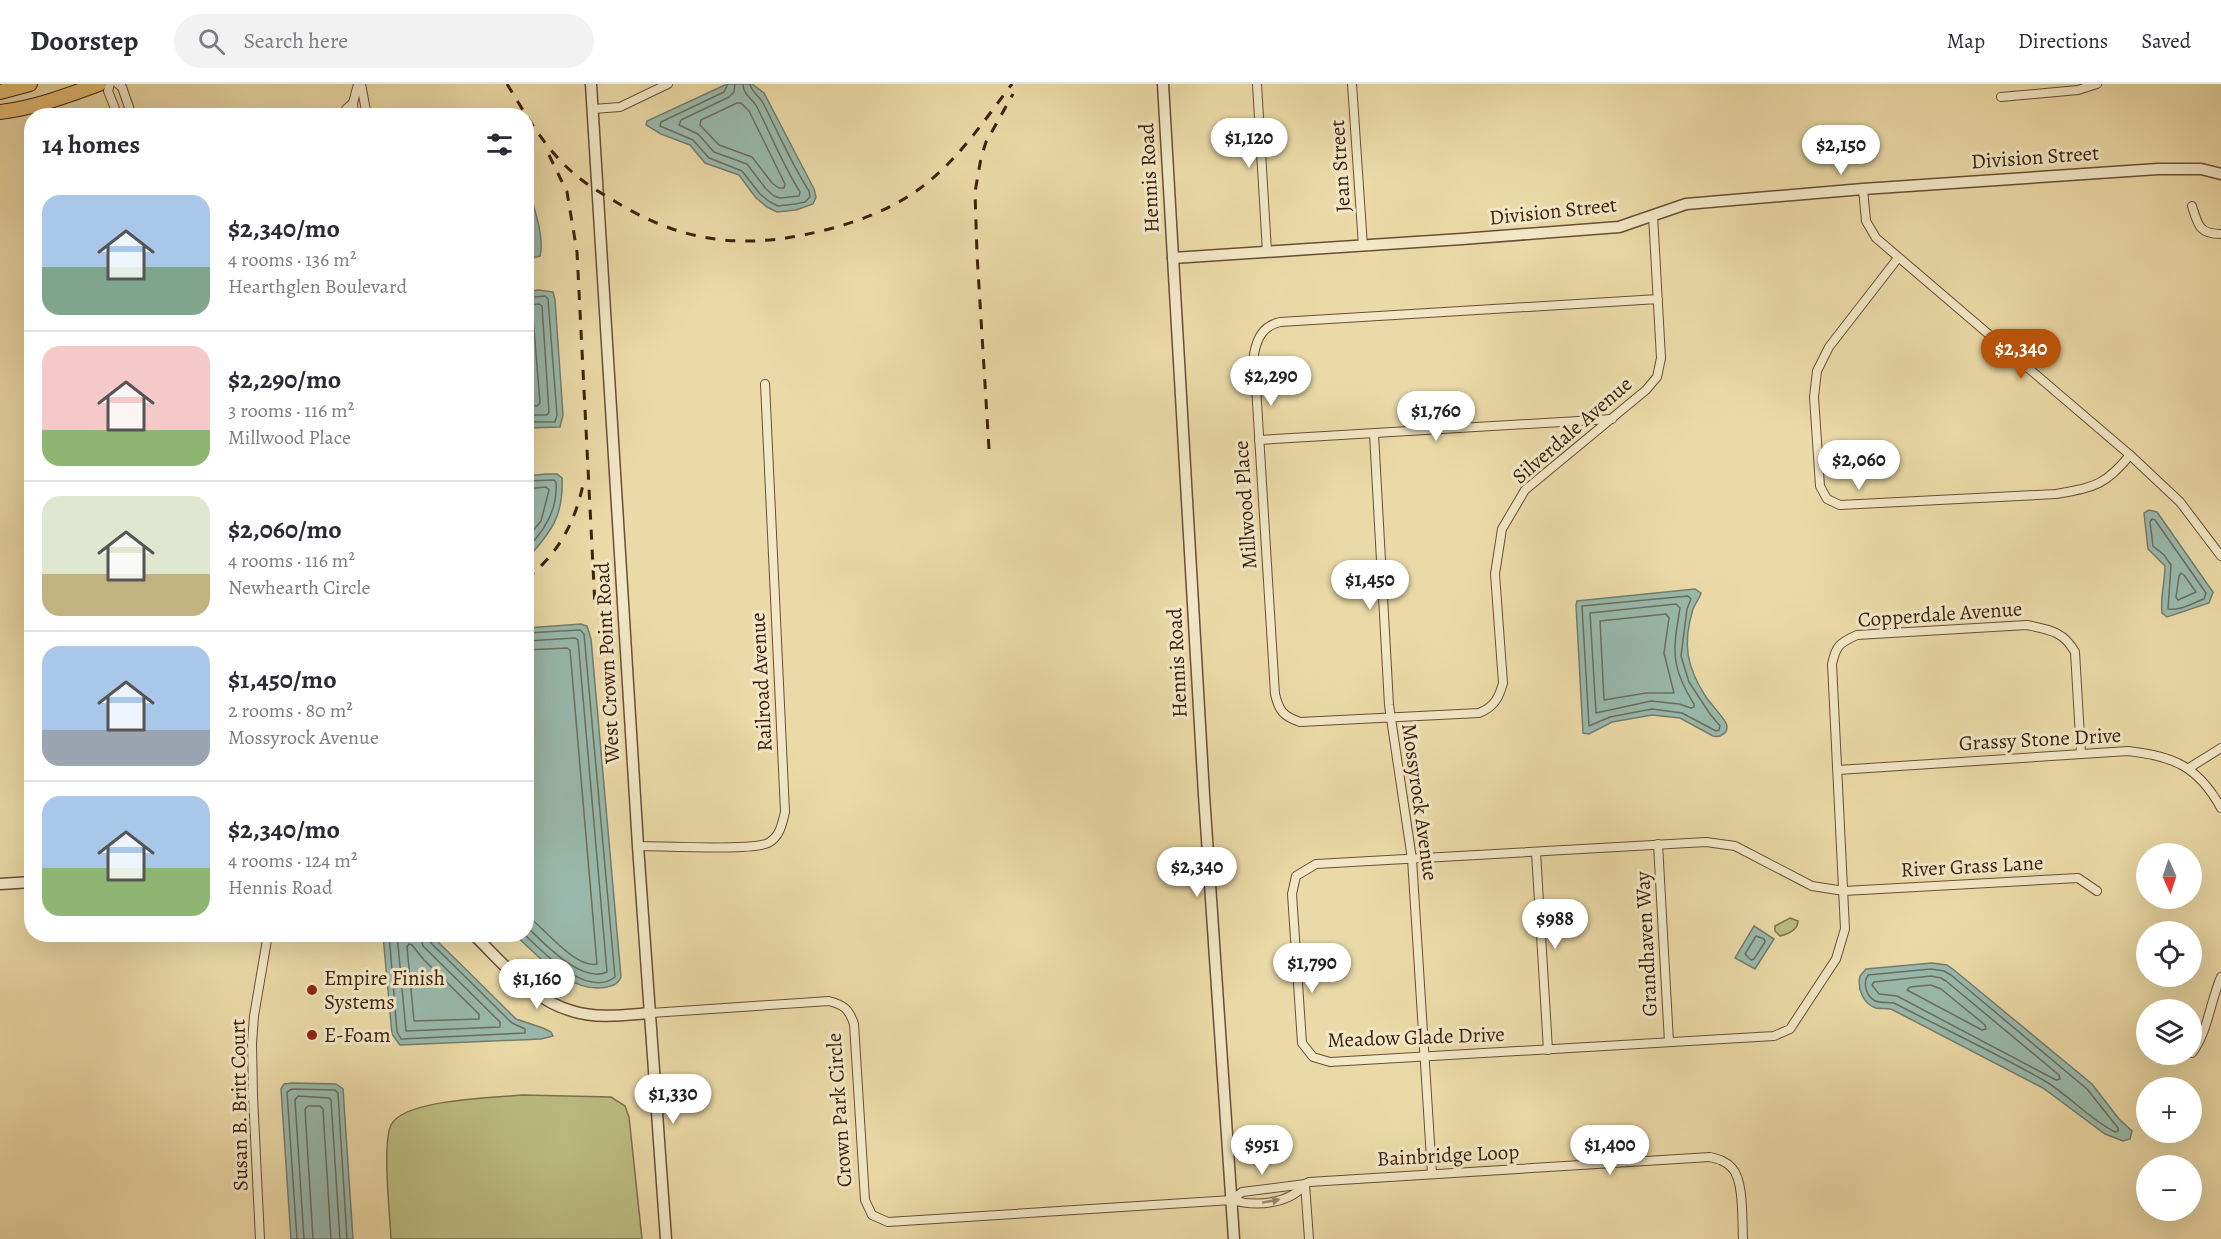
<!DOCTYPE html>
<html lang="en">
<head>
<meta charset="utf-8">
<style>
	:root { --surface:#fff; --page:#f2f2f3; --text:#2b2b33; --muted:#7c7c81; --line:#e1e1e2; --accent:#b45309 }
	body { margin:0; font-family:Alegreya,serif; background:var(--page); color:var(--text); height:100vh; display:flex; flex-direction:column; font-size:22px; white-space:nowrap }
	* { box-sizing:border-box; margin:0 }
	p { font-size:20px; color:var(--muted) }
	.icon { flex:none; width:33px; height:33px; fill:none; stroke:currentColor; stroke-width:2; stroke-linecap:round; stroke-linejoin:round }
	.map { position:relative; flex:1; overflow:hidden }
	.details { position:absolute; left:24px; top:24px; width:510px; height:834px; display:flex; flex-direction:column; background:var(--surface); border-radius:24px; box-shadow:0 6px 24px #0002 }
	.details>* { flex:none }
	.needle { width:39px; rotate:177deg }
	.controls { position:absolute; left:2136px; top:759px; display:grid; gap:12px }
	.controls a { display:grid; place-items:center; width:66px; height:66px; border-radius:50%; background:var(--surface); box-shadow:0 6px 24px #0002; font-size:30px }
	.price { position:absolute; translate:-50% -51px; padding:0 14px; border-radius:21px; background:#fff; color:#222; font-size:20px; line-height:39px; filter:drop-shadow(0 2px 3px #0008) }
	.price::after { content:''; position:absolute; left:50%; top:36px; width:18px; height:14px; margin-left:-9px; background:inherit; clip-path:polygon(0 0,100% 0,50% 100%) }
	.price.on { background:var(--accent); color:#fff }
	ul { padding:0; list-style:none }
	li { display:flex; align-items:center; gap:18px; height:150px; padding:0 18px }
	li+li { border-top:2px solid var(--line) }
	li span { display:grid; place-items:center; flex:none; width:168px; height:120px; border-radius:18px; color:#555 }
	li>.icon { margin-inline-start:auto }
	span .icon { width:72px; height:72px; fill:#fffc; stroke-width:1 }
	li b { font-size:26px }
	h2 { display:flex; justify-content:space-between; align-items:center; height:72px; padding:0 18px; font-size:26px }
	header { display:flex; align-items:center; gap:36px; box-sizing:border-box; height:84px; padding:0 30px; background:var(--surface); border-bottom:2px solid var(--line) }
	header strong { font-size:28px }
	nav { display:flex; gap:33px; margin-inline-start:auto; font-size:21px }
	.search { width:420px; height:54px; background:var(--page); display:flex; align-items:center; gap:15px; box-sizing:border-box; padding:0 21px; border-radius:33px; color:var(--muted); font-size:22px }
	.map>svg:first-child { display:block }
	.green { fill:#bdbe83; stroke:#7e6f4a; stroke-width:1.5 }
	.water { fill:#99baad; stroke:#757c6e; stroke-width:1.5 }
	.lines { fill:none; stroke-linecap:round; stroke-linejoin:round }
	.shore { stroke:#6c6d5e; stroke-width:1.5 }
	.minor-casing { stroke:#6a4e36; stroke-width:10 }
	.tertiary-casing { stroke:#6a4e36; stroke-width:13 }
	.primary-casing { stroke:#3f2010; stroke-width:16 }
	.minor { stroke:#f2e7c6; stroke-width:8 }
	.tertiary { stroke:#f2e7c6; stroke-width:10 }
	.primary { stroke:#e6bd74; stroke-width:14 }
	.rail { stroke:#3f2010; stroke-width:3; stroke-dasharray:10 10; stroke-linecap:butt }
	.oneway { fill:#98846b }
	.poi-dot { fill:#8f2418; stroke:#f2e7c6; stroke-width:2 }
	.labels { text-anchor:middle; stroke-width:6; stroke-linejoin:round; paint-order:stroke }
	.street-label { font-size:21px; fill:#3f2010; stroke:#f2e7c6 }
	.poi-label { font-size:21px; fill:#3f2010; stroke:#f2e7c6; text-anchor:start }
</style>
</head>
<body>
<header>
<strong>Doorstep</strong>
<div class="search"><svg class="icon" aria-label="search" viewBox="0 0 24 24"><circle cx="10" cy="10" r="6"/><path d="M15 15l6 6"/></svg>Search here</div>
<nav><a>Map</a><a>Directions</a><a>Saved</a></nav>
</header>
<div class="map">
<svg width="2221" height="1155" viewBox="0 0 2221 1155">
	<rect width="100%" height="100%" fill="#ebdaa7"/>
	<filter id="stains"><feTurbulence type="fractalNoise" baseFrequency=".00333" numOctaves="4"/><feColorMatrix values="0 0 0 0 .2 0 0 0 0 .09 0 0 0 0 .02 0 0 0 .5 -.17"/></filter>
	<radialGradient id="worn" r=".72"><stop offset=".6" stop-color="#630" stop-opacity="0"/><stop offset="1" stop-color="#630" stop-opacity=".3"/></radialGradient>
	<g class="green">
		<path d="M 1790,834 L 1798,837 C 1798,846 1788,850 1780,852 L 1775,847 L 1775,842 Z"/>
		<path d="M 522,1011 L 611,1013 L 625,1022 L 629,1033 L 642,1155 L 391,1155 C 390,1131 382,1060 391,1041 C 404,1015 494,1014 522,1011 Z"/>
	</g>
	<g class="water">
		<path d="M 727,0 L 752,0 L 764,9 L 814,105 L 816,113 L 813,120 L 796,126 L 777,128 L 767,123 L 756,114 L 739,91 L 705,79 L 690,61 L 661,50 L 646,41 L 647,37 Z"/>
		<path d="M 527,102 C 533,120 545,153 540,172 L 527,175 Z"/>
		<path d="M 538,206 L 553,208 L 555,216 L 563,331 L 560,343 L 527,344 L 527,208 Z"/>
		<path d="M 546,390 L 557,390 L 562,394 C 564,433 550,449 527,475 L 527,392 Z"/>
		<path d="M 2149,426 L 2157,428 L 2213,508 L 2209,519 L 2167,533 L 2162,529 C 2160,513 2165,498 2165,482 L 2148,465 L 2144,429 Z"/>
		<path d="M 1695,505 L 1701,509 C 1699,515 1695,520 1693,525 C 1682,560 1687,584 1706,613 C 1711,620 1723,633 1726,639 C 1730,648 1721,654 1713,652 L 1680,634 L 1652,631 L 1612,638 L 1589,650 L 1583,649 L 1576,521 L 1577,517 Z"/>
		<path d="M 581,540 L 587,542 L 591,555 L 621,893 C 619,899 614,902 607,903 C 571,911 539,872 515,851 L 526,850 L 527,544 Z"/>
		<path d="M 1754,842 L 1774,855 L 1755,885 L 1735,874 Z"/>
		<path d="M 383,851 L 431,851 L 516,935 L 543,944 L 551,948 L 553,952 L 541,955 L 400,961 L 392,950 Z"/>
		<path d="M 1932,879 L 1947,881 L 1954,886 L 2092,1000 L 2119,1035 L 2132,1047 L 2130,1055 L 2123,1057 L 2105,1050 L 2043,1004 L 1891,925 C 1886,924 1881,925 1876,924 C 1863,920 1857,904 1860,892 L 1866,885 Z"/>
		<path d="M 292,999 L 336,1000 L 343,1005 L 353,1155 L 291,1155 L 281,1005 L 284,1000 Z"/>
	</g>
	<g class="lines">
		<g class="shore">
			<path d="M 728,0 L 724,8 L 661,38 L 660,42 L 693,56 L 709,74 L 742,87 L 760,110 L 770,118 L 778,122 L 795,120 L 805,118 L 810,113 L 809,107 C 791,79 778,48 763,19 C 759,11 751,8 750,0"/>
			<path d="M 735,0 L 734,8 L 729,13 L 681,36 L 679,41 L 698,50 L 714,68 L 747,80 L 766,105 L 774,112 L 780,114 L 799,112 L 800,108 C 783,81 771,51 757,23 C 752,14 743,11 743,0"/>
			<path d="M 737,19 L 741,19 L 749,27 L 785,100 L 784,104 L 779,104 L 772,99 L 752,73 L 719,61 L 700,41 L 701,36 Z"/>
			<path d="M 526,214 L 545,212 L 548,215 L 557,331 L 555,338 L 526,338"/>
			<path d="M 526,221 L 539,220 L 542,222 L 549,328 L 547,331 L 526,331"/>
			<path d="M 526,230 L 533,233 L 540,319 L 537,322 L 526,322"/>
			<path d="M 526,397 L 554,396 L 556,398 C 558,426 545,447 526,465"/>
			<path d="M 526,405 L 546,403 L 549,406 L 541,437 L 526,455"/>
			<path d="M 2152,435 L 2155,436 L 2206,509 L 2204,515 C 2193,519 2180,527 2168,525 L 2171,481 L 2164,471 L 2153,462 L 2150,438 Z"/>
			<path d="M 2181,489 L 2184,491 L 2196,508 L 2178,516 L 2176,513 L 2179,492 Z"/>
			<path d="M 1688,512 L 1691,515 L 1687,525 L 1681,572 L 1689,598 L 1710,630 L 1720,642 L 1719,646 L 1716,647 L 1682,629 L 1652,625 L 1610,633 L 1589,642 L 1582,522 Z"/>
			<path d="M 1676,520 L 1680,524 C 1673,566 1670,582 1694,620 L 1694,623 L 1691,624 L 1679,620 L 1651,617 L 1596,629 L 1590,529 Z"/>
			<path d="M 1666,530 L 1669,534 L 1664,569 L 1674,609 L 1646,609 L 1604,616 L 1600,537 Z"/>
			<path d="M 526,557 L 575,554 L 578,556 L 607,888 C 581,900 544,859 526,842"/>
			<path d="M 526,566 L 567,564 L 570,566 L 597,880 C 575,885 544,843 526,831"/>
			<path d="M 389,850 L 397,948 L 401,955 L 525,949 L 525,945 L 512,939 L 436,864 L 428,856 L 427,850"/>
			<path d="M 397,850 L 406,947 L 500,943 L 500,938 L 423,862 L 420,850"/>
			<path d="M 524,850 C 543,868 587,915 615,893 L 584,550 L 580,546 L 526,549"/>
			<path d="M 1756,852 L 1764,855 L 1765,858 L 1754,875 L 1751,876 L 1745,870 Z"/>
			<path d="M 409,860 L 412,861 L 424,876 L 479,930 L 479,935 L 414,937 L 407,863 Z"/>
			<path d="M 1931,885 L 1944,887 L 1951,891 L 2087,1005 L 2118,1044 L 2118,1047 L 2115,1048 C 2089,1035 2070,1012 2045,997 C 1996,969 1944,945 1894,919 C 1889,918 1884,919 1879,918 C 1867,916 1862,900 1868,891 Z"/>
			<path d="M 1931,892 L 1941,894 L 1946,897 L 2059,991 L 2060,995 L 2056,996 L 1897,912 L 1879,910 L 1872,901 L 1874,898 Z"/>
			<path d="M 1931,901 L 1941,905 L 1985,941 L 1986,945 L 1982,946 L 1907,906 L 1910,903 Z"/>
			<path d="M 297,1155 L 287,1008 L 292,1005 L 335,1006 L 338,1009 L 347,1155"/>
			<path d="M 304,1155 L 295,1016 L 298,1012 L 329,1014 L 331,1016 L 340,1155"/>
			<path d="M 313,1155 L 305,1025 L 308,1022 L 320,1022 L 323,1025 L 331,1155"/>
		</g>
		<defs>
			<g id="minor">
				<path d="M 110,0 L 108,7 L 118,32"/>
				<path d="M 118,0 L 122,3 L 132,32"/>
				<path d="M 361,0 L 367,32"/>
				<path d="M 1257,0 L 1267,168"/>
				<path d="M 1352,0 L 1363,162"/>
				<path d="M 2001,13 L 2078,6 L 2097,0"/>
				<path d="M 593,25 L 620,23 L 668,0"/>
				<path d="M 346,32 L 346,25 L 353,19"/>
				<path d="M 354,32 L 353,19 L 358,0"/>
				<path d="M 1863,105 L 1866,137 L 1876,154 L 2130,371 L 2180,418 L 2221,472"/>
				<path d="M 2192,122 C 2198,141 2199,150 2221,150"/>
				<path d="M 1653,131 L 1661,274 L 1657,293 L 1646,306 L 1525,406 L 1502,445 L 1495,490 L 1503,599 C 1499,614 1494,623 1479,629 L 1300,638 C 1283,632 1279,627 1275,610 L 1254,270 C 1257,254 1263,242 1280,238 L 1658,215"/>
				<path d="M 1898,174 L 1829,263 L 1817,287 L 1814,313 L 1820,402 L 1827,415 L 1840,421 L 2056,410 C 2094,403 2105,402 2130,371"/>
				<path d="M 1374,350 L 1389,621 L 1412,775 L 1432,1090"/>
				<path d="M 1259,356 L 1612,335"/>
				<path d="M 2081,670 L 2075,568 C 2063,547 2050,546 2027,541 L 1857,551 C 1839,559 1836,562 1832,580 L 1845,845 L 1836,875 L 1790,945 L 1774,952 L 1330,978 L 1313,973 L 1302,959 L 1292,810 L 1296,792 L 1316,780 L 1706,758 L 1735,762 L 1812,802 L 1844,807 L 2078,794 L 2097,807"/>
				<path d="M 2189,684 L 2221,664"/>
				<path d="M 1838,686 L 2128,667 C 2173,672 2198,682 2221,724"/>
				<path d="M 1658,760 L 1669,958"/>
				<path d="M 638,762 C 662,762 751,767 768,759 C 780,753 782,740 785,728 L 765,300"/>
				<path d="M 1536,768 L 1548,966"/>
				<path d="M 651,929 L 829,917 C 844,921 849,925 854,940 L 865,1116 L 872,1131 L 888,1138 L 1232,1116 C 1256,1123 1290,1120 1305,1100"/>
				<path d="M 2192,969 C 2208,948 2210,918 2221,893"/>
				<path d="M 1232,1116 L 1242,1108 L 1305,1100"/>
				<path d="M 260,1155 L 253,1012 L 252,959 L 254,932 L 268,850"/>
				<path d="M 1309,1155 L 1305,1100 L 1309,1098 L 1710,1073 C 1718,1075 1726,1077 1732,1084 C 1744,1096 1742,1137 1743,1155"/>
			</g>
			<g id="tertiary">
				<path d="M 591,0 L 638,762 L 666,1155"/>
				<path d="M 1163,0 L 1204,711 L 1234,1155"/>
				<path d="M 1173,174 L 1462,155 L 1619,143 L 1686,120 L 1863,105 L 2158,85 L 2201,85 L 2221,90"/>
				<path d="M 0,800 L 32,798"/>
				<path d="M 473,850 C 502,878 532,916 572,927 C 597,935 625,931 651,929"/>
			</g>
			<g id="primary">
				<path d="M 0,8 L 30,0"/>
				<path d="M 0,28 C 34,24 66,12 99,0"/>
			</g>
		</defs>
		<use href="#minor" class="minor-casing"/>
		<use href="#tertiary" class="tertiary-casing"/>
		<use href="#primary" class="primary-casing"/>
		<use href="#minor" class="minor"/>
		<use href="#tertiary" class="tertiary"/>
		<use href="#primary" class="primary"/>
		<g class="rail">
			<path d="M 507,0 C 526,31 544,63 571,87 C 585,100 601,109 616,118 C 688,162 752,166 833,144 C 866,135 900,121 927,99 C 961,72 986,34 1012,0"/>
			<path d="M 549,71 L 567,108 L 577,168 L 595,522"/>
			<path d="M 989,365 L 977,170 L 975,108 L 981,74 L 986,58 L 1013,10"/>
			<path d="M 526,495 C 559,470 577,435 584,395"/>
		</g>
	</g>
	<defs><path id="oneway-solid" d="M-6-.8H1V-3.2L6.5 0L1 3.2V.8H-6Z" transform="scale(1.5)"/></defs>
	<use class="oneway" href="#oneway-solid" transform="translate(1271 1117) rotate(-10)"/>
	<g class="poi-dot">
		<circle cx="312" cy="906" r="6"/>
		<circle cx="312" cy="951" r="6"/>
	</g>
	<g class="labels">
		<g class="street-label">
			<text transform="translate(2035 73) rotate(-4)" y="7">Division Street</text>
			<text transform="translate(1340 82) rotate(-94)" y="7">Jean Street</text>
			<text transform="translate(1149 94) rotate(-93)" y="7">Hennis Road</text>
			<text transform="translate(1553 127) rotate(-6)" y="7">Division Street</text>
			<text transform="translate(1572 346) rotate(-41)" y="7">Silverdale Avenue</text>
			<text transform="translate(1245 421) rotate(-94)" y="7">Millwood Place</text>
			<text transform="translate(1940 530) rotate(-4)" y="7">Copperdale Avenue</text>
			<text transform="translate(607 579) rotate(-93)" y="7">West Crown Point Road</text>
			<text transform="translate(1177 579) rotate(-93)" y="7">Hennis Road</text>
			<text transform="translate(761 598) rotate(-93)" y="7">Railroad Avenue</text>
			<text transform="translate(2040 655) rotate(-3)" y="7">Grassy Stone Drive</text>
			<text transform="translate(1420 718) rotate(82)" y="7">Mossyrock Avenue</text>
			<text transform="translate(1972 782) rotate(-3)" y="7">River Grass Lane</text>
			<text transform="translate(1646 860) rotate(-93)" y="7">Grandhaven Way</text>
			<text transform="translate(1416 953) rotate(-2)" y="7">Meadow Glade Drive</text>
			<text transform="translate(239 1021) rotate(-91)" y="7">Susan B. Britt Court</text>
			<text transform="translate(839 1026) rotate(-94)" y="7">Crown Park Circle</text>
			<text transform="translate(1448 1071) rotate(-3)" y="7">Bainbridge Loop</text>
		</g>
		<g class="poi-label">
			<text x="324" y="901">Empire Finish<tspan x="324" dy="24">Systems</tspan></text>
			<text x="324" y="958">E-Foam</text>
		</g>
	</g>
	<rect width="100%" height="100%" filter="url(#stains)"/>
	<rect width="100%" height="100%" fill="url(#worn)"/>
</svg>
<div class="controls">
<a><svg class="needle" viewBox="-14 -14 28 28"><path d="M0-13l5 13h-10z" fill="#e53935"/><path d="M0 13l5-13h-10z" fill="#7c7c81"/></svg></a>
<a><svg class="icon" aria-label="locate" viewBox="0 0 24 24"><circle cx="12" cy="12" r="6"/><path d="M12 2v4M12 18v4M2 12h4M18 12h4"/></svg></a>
<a><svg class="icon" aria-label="layers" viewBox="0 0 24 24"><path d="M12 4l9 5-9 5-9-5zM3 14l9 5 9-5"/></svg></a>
<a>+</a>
<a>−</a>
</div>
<b class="price" style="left:1249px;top:85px">$1,120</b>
<b class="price" style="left:1841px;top:92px">$2,150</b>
<b class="price on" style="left:2021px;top:296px">$2,340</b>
<b class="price" style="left:1271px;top:323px">$2,290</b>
<b class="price" style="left:1436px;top:358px">$1,760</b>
<b class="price" style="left:1859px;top:407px">$2,060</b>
<b class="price" style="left:1370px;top:527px">$1,450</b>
<b class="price" style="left:1197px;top:814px">$2,340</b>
<b class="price" style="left:1555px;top:866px">$988</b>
<b class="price" style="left:1312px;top:910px">$1,790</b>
<b class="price" style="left:537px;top:926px">$1,160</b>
<b class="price" style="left:673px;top:1041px">$1,330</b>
<b class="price" style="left:1262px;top:1092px">$951</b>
<b class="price" style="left:1610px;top:1092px">$1,400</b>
<section class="details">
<h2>14 homes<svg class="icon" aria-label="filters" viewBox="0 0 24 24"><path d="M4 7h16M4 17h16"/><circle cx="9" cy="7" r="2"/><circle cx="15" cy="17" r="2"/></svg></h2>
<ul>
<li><span style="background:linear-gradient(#a9c7e8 60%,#7fa58c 0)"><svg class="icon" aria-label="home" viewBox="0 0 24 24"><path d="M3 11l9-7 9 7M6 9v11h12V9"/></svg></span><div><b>$2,340/mo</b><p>4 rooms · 136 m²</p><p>Hearthglen Boulevard</p></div></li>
<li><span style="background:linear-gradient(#f6c9c9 70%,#8fb573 0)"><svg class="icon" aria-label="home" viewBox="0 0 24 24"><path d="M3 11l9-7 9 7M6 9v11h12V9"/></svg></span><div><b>$2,290/mo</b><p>3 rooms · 116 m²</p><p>Millwood Place</p></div></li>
<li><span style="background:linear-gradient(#dfe7d0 65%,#c2b280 0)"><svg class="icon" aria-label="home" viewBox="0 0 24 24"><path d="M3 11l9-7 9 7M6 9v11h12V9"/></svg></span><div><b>$2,060/mo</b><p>4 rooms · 116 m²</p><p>Newhearth Circle</p></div></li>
<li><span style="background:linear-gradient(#a9c7e8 70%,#9aa5b1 0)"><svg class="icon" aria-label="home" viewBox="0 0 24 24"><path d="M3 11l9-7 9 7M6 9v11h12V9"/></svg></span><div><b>$1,450/mo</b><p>2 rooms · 80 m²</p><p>Mossyrock Avenue</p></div></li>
<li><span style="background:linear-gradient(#a9c7e8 60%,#8fb573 0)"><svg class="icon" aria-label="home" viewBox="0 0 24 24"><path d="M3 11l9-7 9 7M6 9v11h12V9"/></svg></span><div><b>$2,340/mo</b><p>4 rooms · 124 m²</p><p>Hennis Road</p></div></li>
</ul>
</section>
</div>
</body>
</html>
